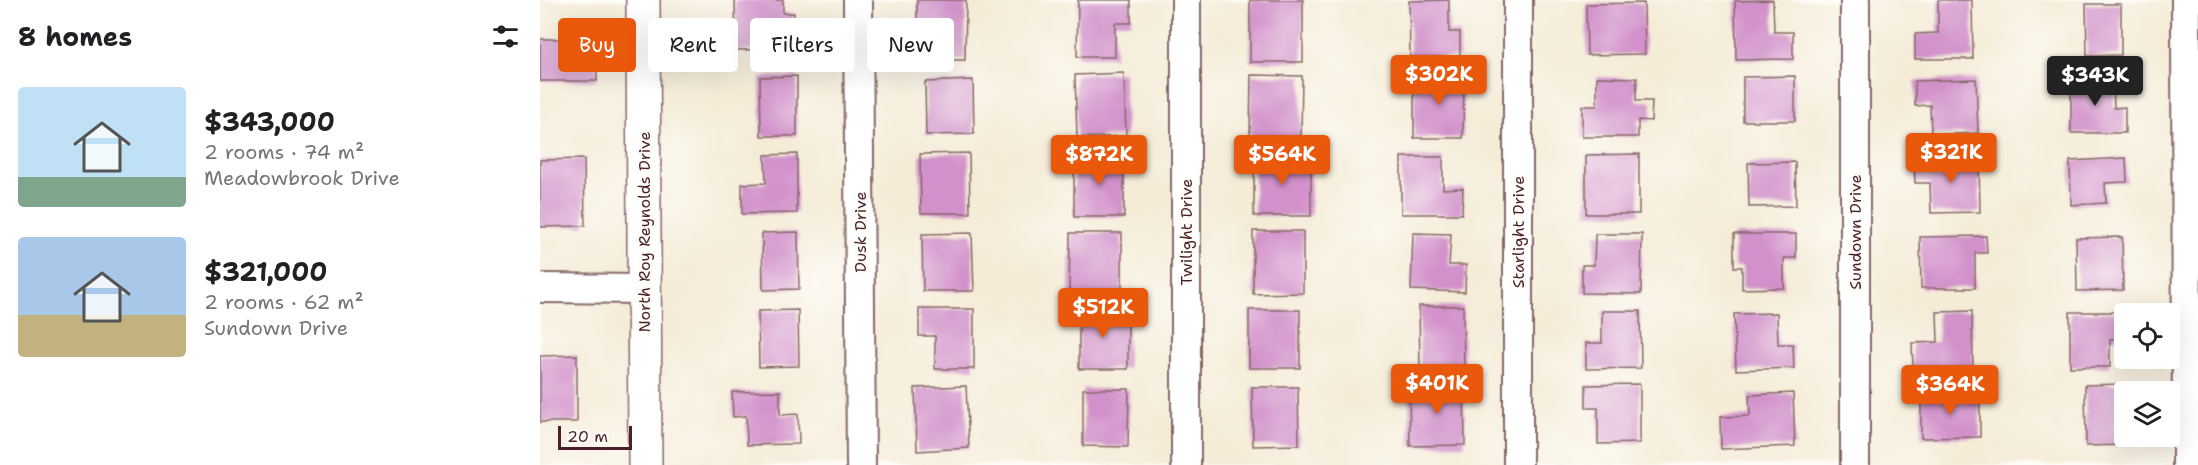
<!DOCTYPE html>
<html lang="en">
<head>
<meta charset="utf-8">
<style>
	:root { --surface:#fff; --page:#f6f6f6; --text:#202124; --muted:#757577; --accent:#ea580c }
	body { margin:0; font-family:"Shantell Sans",sans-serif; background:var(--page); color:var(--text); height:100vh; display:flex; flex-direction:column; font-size:22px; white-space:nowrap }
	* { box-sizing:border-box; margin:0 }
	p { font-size:20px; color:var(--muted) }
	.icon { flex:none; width:33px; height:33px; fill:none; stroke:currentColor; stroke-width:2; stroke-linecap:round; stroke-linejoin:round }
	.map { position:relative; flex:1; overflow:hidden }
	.panel { display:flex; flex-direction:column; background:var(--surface); width:540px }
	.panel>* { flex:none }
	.guide { position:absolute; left:18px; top:18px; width:570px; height:54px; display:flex; gap:12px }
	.buttons { position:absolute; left:1574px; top:303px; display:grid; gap:12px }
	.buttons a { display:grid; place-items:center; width:66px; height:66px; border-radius:6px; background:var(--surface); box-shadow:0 6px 24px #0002; font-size:30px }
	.scale { position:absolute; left:18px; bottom:15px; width:74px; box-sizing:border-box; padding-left:6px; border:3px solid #4a1f2b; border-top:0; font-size:16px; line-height:21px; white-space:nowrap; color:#4a1f2b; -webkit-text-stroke:4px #fdfcf7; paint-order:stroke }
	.price { position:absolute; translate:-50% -51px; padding:0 14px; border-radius:6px; background:var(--accent); color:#fff; font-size:20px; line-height:39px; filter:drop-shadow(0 2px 3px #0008) }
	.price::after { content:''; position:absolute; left:50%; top:36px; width:18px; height:14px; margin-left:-9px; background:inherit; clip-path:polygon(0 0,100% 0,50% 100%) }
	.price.on { background:#222; color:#fff }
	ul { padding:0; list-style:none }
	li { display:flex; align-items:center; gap:18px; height:150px; padding:0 18px }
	li span { display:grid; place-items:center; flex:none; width:168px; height:120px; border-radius:6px; color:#555 }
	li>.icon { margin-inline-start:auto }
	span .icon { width:72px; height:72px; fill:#fffc; stroke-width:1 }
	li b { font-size:26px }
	h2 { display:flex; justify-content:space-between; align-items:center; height:72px; padding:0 18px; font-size:26px }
	.chip { padding:0 21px; border-radius:6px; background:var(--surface); box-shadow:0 6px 24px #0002; font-size:21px; line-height:54px }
	.chip.on { background:var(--accent); color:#fff }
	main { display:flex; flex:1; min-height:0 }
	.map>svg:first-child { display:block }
	.building { fill:#d291ca }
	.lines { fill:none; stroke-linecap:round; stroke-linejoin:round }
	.minor-casing { stroke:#866768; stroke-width:32 }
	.tertiary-casing { stroke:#866768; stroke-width:36 }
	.minor { stroke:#fff; stroke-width:28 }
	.tertiary { stroke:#fff; stroke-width:33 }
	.labels { text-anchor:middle; stroke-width:6; stroke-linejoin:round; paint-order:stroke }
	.street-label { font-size:16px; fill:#4a1f2b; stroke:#fdfcf7 }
</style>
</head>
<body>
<main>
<section class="panel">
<h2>8 homes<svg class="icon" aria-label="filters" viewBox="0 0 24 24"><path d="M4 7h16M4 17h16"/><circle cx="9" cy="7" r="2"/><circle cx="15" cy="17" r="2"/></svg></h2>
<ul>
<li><span style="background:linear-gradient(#bfe0f5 75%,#7fa58c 0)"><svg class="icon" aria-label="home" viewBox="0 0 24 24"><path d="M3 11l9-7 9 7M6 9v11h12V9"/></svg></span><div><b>$343,000</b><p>2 rooms · 74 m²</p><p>Meadowbrook Drive</p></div></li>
<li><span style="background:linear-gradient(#a9c7e8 65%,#c2b280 0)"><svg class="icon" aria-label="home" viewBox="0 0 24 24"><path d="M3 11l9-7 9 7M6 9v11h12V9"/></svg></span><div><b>$321,000</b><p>2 rooms · 62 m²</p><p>Sundown Drive</p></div></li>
</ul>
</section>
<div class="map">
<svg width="1658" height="465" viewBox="0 0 1658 465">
	<rect width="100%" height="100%" fill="#fdfcf7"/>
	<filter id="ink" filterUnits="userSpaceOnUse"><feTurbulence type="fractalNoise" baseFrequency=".0167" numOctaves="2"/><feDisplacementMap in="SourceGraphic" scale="12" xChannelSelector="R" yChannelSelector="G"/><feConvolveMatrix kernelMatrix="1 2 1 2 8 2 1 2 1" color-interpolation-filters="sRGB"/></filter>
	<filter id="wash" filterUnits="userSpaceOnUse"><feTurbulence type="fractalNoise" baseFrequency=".008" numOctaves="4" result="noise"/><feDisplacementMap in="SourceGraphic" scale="24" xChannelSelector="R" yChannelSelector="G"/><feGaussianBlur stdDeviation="1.35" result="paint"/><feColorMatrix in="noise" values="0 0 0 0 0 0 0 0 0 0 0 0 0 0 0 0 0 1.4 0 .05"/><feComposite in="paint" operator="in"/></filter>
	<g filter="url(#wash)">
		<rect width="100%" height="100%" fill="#f5ecd8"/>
		<g id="blocks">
			<g class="building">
				<path d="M 195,0 L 243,0 L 243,13 L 254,13 L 255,49 L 196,50 Z"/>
				<path d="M 377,0 L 426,0 L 425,60 L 377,60 Z"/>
				<path d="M 538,0 L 591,0 L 591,23 L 575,23 L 575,57 L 537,57 Z"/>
				<rect x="710" y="0" width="53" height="62"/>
				<path d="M 909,0 L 909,32 L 920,32 L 920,57 L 870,57 L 869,1 Z"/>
				<path d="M 1233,0 L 1234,32 L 1253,32 L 1253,59 L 1196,60 L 1195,1 Z"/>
				<path d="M 1398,0 L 1432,0 L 1433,59 L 1375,59 L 1375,34 L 1398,33 Z"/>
				<path d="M 1104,3 L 1105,54 L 1047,55 L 1046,4 Z"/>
				<path d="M 1546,4 L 1581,4 L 1581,55 L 1547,56 Z"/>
				<rect x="0" y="39" width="57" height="42"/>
				<path d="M 584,73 L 586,136 L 537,138 L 535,75 Z"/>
				<path d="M 874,74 L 924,74 L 923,138 L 874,138 Z"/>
				<path d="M 711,75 L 762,76 L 761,136 L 710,136 Z"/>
				<path d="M 257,76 L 257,136 L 221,136 L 220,77 Z"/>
				<path d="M 1255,76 L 1255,121 L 1203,121 L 1203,77 Z"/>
				<path d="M 1057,77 L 1097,78 L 1096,101 L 1112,101 L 1111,121 L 1098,120 L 1098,137 L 1042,137 L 1042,106 L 1057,106 Z"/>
				<path d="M 1573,78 L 1574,108 L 1585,107 L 1585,133 L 1531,133 L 1531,79 Z"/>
				<path d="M 1436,79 L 1438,133 L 1391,135 L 1390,105 L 1375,106 L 1375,81 Z"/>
				<path d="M 433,80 L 434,134 L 386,135 L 385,82 Z"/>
				<path d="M 429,153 L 430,213 L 381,213 L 380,154 Z"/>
				<path d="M 257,154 L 257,213 L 202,214 L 202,184 L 226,183 L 225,155 Z"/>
				<path d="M 1099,154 L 1099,214 L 1046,214 L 1046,155 Z"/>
				<path d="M 584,155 L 584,217 L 534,217 L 534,156 Z"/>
				<rect x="714" y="156" width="57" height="60"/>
				<path d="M 861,157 L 903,157 L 903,189 L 923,188 L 922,214 L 861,214 Z"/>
				<path d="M 1586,158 L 1587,182 L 1565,183 L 1566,203 L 1531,205 L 1530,161 Z"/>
				<path d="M 44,159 L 45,226 L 0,227 L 0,160 Z"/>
				<path d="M 1439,159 L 1440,212 L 1391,213 L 1390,183 L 1375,183 L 1374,160 Z"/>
				<path d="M 1255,162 L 1256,206 L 1209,207 L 1208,163 Z"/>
				<path d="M 713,231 L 763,231 L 763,293 L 713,294 Z"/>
				<path d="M 258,232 L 259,289 L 223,290 L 222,233 Z"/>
				<path d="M 432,233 L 434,291 L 383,291 L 382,234 Z"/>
				<path d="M 530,233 L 582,233 L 582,295 L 529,295 Z"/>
				<path d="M 873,233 L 911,234 L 909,265 L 926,265 L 925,292 L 871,290 Z"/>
				<path d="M 1055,234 L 1102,234 L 1101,294 L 1042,293 L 1042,265 L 1054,265 Z"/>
				<path d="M 1194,234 L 1256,234 L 1256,258 L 1244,258 L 1244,288 L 1202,289 L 1202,267 L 1194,267 Z"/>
				<path d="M 1446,236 L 1447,253 L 1435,253 L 1435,288 L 1381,288 L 1380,237 Z"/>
				<path d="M 1582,237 L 1583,290 L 1537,291 L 1536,238 Z"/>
				<path d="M 879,306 L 923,306 L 924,372 L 880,373 Z"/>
				<path d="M 379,309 L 434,309 L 434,369 L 395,369 L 395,336 L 379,336 Z"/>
				<rect x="539" y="309" width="49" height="60"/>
				<path d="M 258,310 L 259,366 L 219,367 L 218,311 Z"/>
				<rect x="709" y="310" width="51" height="58"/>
				<path d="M 1062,311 L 1100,311 L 1101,368 L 1046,369 L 1046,343 L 1062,343 Z"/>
				<path d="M 1432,311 L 1433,369 L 1373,370 L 1372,343 L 1398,342 L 1397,312 Z"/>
				<path d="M 1530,312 L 1584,312 L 1584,338 L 1570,339 L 1570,367 L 1530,367 Z"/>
				<path d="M 1237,313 L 1238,344 L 1253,344 L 1254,368 L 1196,370 L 1194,314 Z"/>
				<path d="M 37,355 L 37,422 L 0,422 L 0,356 Z"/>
				<path d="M 1100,384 L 1100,443 L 1058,444 L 1058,408 L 1046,408 L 1046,385 Z"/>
				<path d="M 1583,384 L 1585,445 L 1546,446 L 1545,385 Z"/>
				<path d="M 869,385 L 924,385 L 925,445 L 870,446 Z"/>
				<path d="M 426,386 L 429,448 L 377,451 L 375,388 Z"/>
				<path d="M 712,387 L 758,387 L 759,445 L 713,446 Z"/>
				<path d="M 543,389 L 589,389 L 588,447 L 543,446 Z"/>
				<path d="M 240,391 L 240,415 L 258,414 L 259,444 L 207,445 L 206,416 L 193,417 L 192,392 Z"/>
				<path d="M 1253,393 L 1255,446 L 1181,449 L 1180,417 L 1210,416 L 1209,395 Z"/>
				<path d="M 1440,395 L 1440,437 L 1381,438 L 1381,396 Z"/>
			</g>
		</g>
	</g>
	<g filter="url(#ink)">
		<use href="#blocks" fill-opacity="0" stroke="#866768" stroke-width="1.5"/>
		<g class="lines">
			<defs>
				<g id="minor">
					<path d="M 318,0 L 321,465"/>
					<path d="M 646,0 L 646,465"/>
					<path d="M 978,0 L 978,465"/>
					<path d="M 1315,0 L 1315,465"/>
					<path d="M 1646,0 L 1647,465"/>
					<path d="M 0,288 L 105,289"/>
				</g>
				<path id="tertiary" d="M 103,0 L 105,465"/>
			</defs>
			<use href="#minor" class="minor-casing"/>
			<use href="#tertiary" class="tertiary-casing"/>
			<use href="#minor" class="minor"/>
			<use href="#tertiary" class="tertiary"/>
		</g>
	</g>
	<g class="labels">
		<g class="street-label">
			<text transform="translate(104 232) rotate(-90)" y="6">North Roy Reynolds Drive</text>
			<text transform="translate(320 232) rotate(-90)" y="6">Dusk Drive</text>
			<text transform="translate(646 232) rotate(-90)" y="6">Twilight Drive</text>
			<text transform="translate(978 232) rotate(-90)" y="6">Starlight Drive</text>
			<text transform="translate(1315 232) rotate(-90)" y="6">Sundown Drive</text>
		</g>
	</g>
</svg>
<div class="buttons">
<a><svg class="icon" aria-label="locate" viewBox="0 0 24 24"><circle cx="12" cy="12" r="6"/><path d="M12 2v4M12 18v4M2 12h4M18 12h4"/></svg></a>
<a><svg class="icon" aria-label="layers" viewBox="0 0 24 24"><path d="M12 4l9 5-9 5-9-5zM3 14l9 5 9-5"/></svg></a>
</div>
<div class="scale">20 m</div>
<b class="price" style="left:899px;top:106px">$302K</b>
<b class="price on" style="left:1555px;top:107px">$343K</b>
<b class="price" style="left:1411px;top:184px">$321K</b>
<b class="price" style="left:559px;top:186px">$872K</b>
<b class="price" style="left:742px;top:186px">$564K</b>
<b class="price" style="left:563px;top:339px">$512K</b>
<b class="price" style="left:897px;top:415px">$401K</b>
<b class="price" style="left:1410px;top:416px">$364K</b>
<div class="guide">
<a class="chip on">Buy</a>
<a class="chip">Rent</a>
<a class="chip">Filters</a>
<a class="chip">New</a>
</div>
</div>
</main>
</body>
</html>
